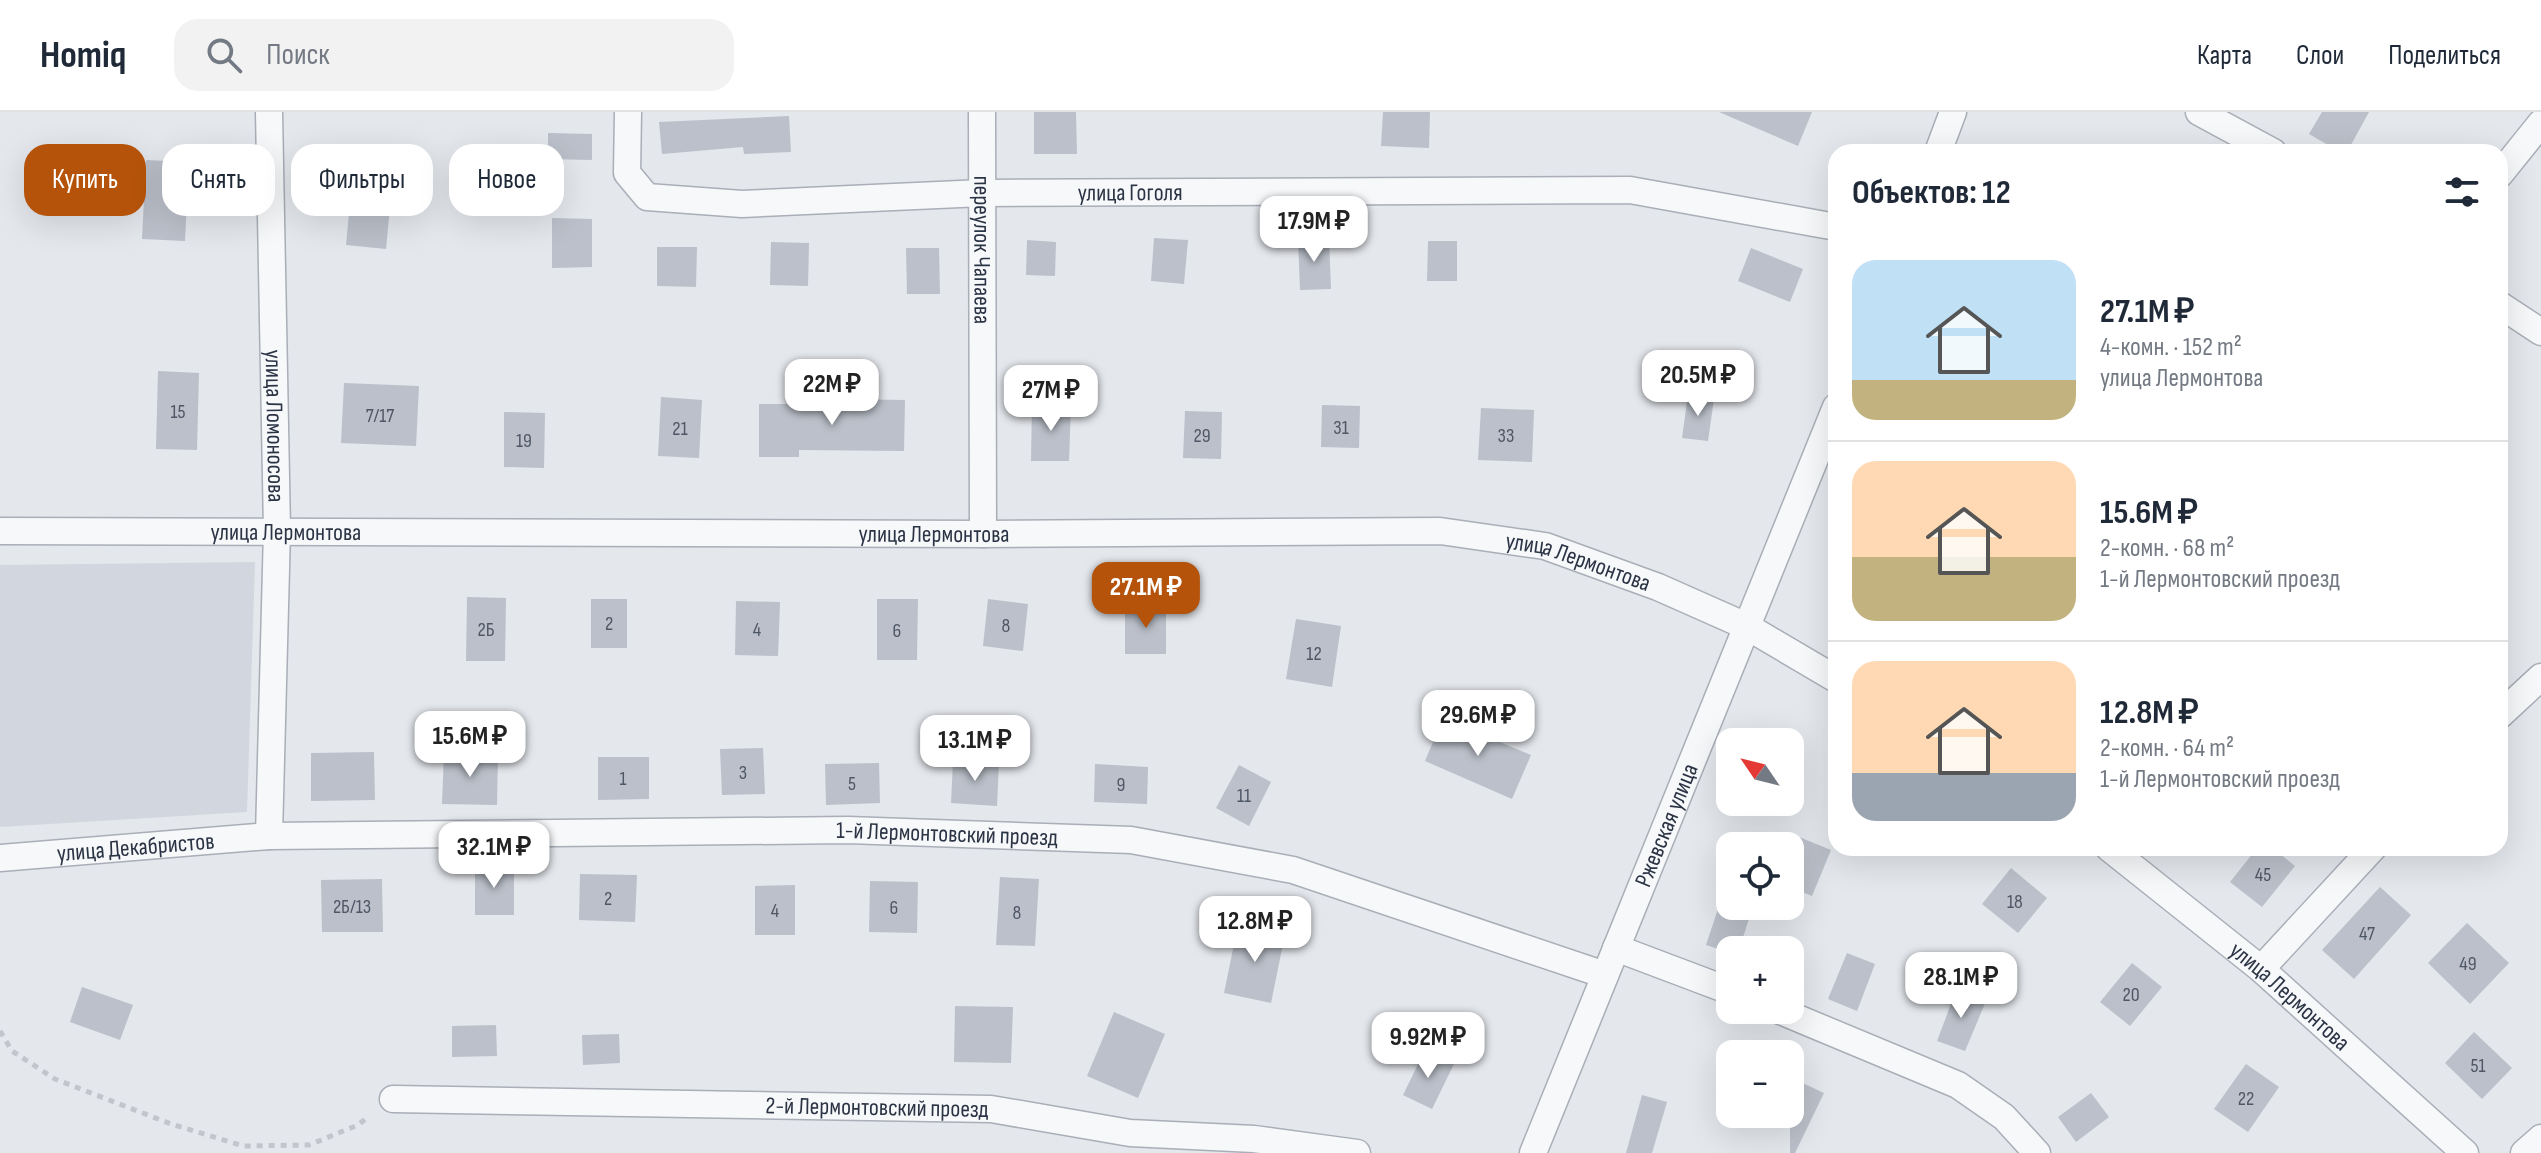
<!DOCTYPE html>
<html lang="ru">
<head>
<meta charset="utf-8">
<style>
	:root { --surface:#fff; --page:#f2f2f3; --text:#1f2937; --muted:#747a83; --line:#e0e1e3; --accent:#b45309 }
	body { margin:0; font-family:"Sofia Sans Condensed",sans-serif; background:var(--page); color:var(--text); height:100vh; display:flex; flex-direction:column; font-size:30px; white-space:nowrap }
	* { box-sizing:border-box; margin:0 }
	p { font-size:26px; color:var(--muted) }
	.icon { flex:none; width:44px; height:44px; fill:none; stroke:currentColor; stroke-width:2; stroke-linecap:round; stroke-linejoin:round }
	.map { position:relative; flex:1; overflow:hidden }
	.side { position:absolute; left:1828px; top:32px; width:680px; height:712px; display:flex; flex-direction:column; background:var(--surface); border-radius:24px; box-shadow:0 8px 32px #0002 }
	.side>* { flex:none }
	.banner { position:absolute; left:24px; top:32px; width:760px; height:72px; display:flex; gap:16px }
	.needle { width:52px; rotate:305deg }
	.buttons { position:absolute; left:1716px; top:616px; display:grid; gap:16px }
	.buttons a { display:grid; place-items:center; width:88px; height:88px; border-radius:16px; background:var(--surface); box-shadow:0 8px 32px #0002; font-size:40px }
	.price { position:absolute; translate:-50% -68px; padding:0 18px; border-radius:16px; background:#fff; color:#222; font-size:26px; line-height:52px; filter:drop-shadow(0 2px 4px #0008) }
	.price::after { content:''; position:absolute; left:50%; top:48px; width:24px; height:18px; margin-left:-12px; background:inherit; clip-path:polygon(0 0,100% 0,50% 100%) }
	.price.active { background:var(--accent); color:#fff }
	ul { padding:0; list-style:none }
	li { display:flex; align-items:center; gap:24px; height:200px; padding:0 24px }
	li+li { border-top:2px solid var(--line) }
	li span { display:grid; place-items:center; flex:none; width:224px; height:160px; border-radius:24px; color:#555 }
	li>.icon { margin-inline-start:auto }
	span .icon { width:96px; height:96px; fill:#fffc; stroke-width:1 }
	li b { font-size:34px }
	h2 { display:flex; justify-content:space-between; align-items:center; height:96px; padding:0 24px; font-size:34px }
	.chip { padding:0 28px; border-radius:24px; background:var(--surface); box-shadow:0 8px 32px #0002; font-size:28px; line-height:72px }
	.chip.active { background:var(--accent); color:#fff }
	header { display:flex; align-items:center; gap:48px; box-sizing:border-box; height:112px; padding:0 40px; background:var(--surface); border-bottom:2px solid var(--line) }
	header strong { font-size:38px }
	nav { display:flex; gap:44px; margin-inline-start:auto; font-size:28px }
	.search { width:560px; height:72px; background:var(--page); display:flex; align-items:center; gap:20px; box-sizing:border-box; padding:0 28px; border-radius:24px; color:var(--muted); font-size:30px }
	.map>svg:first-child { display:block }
	.built { fill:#d2d6de }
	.building { fill:#bbc0ca }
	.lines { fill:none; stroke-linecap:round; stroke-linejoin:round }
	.street-casing { stroke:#a9aeb7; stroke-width:29 }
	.path { stroke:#c2c5cb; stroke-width:5; stroke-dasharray:6 6; stroke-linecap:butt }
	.street { stroke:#f7f8fa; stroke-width:26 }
	.labels { text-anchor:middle; stroke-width:7; stroke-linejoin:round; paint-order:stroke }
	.number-label { font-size:20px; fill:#4f5766 }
	.street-label { font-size:24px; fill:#2b3445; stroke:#f4f6f9 }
</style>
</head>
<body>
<header>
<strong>Homiq</strong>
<div class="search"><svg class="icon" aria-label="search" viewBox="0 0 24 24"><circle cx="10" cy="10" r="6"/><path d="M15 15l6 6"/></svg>Поиск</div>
<nav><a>Карта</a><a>Слои</a><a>Поделиться</a></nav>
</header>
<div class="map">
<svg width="2541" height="1041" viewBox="0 0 2541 1041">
	<rect width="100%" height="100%" fill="#e4e7ec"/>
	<path class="built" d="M 255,450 L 247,700 L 0,715 L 0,453 Z"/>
	<g class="building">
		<path d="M 1034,0 L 1076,0 L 1077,42 L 1034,42 Z"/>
		<path d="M 1383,0 L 1430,0 L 1429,36 L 1381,34 Z"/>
		<path d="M 1719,0 L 1812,0 L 1798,34 Z"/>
		<path d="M 2322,0 L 2369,0 L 2347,40 L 2340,40 L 2309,22 Z"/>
		<path d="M 789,4 L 791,40 L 744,42 L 743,35 L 662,42 L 659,10 Z"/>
		<path d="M 548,21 L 592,22 L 592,48 L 548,47 Z"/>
		<path d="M 146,48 L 189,50 L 185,129 L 142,127 Z"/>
		<path d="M 350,91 L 390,95 L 386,137 L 346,133 Z"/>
		<path d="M 552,106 L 592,107 L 592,155 L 552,156 Z"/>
		<path d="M 1154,126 L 1188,128 L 1184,172 L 1151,169 Z"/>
		<path d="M 1329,126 L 1331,177 L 1300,178 L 1298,127 Z"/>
		<path d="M 1027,128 L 1056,130 L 1055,164 L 1026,163 Z"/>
		<path d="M 1428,129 L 1457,129 L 1457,169 L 1427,169 Z"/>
		<path d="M 771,130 L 809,131 L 808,174 L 770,173 Z"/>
		<path d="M 657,135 L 697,135 L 696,175 L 657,174 Z"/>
		<path d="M 906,136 L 939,136 L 940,182 L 907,182 Z"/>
		<path d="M 1751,136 L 1803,157 L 1790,190 L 1738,169 Z"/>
		<path d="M 158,259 L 199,261 L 197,338 L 156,337 Z"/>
		<path d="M 344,271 L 419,274 L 416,334 L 341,331 Z"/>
		<path d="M 1688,283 L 1714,287 L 1708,329 L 1682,326 Z"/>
		<path d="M 661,285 L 702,288 L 699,346 L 658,344 Z"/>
		<path d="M 835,287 L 905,288 L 904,339 L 799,338 L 799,345 L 759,345 L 759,292 L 835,292 Z"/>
		<path d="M 1032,293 L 1071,293 L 1069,349 L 1031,349 Z"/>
		<path d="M 1322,293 L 1360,294 L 1359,336 L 1321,335 Z"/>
		<path d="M 1481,296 L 1534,298 L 1532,350 L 1478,348 Z"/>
		<path d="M 1185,299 L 1222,300 L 1221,347 L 1183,346 Z"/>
		<path d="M 504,300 L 545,301 L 544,356 L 504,355 Z"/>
		<path d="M 467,485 L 506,486 L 505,549 L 466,549 Z"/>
		<rect x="591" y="487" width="36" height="49"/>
		<path d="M 877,487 L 918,487 L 917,548 L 877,548 Z"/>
		<path d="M 988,487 L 1028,492 L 1023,539 L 983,534 Z"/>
		<path d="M 736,489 L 780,490 L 778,544 L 735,543 Z"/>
		<rect x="1125" y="494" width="41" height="48"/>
		<path d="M 1296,507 L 1341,514 L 1332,575 L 1286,567 Z"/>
		<path d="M 1443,606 L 1531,643 L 1512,687 L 1425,649 Z"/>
		<path d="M 763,636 L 765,682 L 722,683 L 720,637 Z"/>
		<path d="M 374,640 L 375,688 L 311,689 L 311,641 Z"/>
		<path d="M 444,641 L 498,642 L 497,693 L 442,692 Z"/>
		<path d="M 598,645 L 649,645 L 649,687 L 598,688 Z"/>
		<path d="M 953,649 L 999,651 L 997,694 L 951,691 Z"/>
		<path d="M 879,651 L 880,691 L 826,693 L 825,652 Z"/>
		<path d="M 1095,652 L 1148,655 L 1147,692 L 1094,690 Z"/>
		<path d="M 1239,653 L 1271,670 L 1249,714 L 1216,696 Z"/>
		<path d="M 1799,725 L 1831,738 L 1812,784 L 1790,775 L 1790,748 Z"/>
		<path d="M 2257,736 L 2273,736 L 2295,754 L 2262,795 L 2230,770 Z"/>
		<rect x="475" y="754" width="39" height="49"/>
		<path d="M 2011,756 L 2047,786 L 2018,821 L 1982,792 Z"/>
		<path d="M 580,762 L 637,763 L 635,810 L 579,808 Z"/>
		<path d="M 1000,765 L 1039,767 L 1035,834 L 996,833 Z"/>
		<path d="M 382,767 L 383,820 L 322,820 L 321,768 Z"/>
		<path d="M 870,769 L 918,770 L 917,821 L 869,820 Z"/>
		<path d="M 795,773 L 795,823 L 755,823 L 755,774 Z"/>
		<path d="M 2380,775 L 2411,803 L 2354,867 L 2322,838 Z"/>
		<path d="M 1719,794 L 1753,794 L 1739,838 L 1721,838 L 1706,833 Z"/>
		<path d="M 2467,811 L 2509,851 L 2470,892 L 2428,851 Z"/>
		<path d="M 1238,813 L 1285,822 L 1271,891 L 1224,881 Z"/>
		<path d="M 1847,841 L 1875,852 L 1857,899 L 1828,887 Z"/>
		<path d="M 2132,851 L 2162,875 L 2130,914 L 2100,890 Z"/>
		<path d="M 82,875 L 133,893 L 120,928 L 70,910 Z"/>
		<path d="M 1957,876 L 1986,889 L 1965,939 L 1937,929 Z"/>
		<path d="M 955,894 L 1013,895 L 1011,951 L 954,950 Z"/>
		<path d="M 1114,900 L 1165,922 L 1138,986 L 1087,964 Z"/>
		<path d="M 496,913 L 497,944 L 452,945 L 452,914 Z"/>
		<path d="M 2474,920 L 2512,956 L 2482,987 L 2445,951 Z"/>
		<path d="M 619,922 L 620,951 L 583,953 L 582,923 Z"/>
		<path d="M 1425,938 L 1454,952 L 1432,997 L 1403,983 Z"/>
		<path d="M 2246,952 L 2279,975 L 2248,1020 L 2214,997 Z"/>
		<path d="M 1790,965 L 1824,981 L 1795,1041 L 1790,1041 Z"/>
		<path d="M 2091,981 L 2109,1005 L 2076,1030 L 2058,1005 Z"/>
		<path d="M 1642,983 L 1667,990 L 1652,1041 L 1626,1041 Z"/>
	</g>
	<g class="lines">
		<defs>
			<g id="street">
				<path id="s1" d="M 269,0 L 277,418 L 269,724"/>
				<path id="s2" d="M 628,0 L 627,61 L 647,85 L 742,92 L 982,81 L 1630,78 L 1836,115"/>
				<path id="s3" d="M 982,0 L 983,422"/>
				<path d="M 2199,0 L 2273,40"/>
				<path d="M 1938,40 L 1953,0"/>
				<path d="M 2500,62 L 2541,11"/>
				<path d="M 2500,193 L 2541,220"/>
				<path id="s4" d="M 0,419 L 983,422 L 1440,419 L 1545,434 L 1658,475 L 1746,514 L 1836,567"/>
				<path d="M 2500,603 L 2541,565"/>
				<path id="s5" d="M 2109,736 L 2261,857 L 2465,1041"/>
				<path id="s6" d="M 0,746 L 269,724 L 848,718 L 1131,728 L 1293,758 L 1605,863"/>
				<path d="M 1616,836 L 1730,879"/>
				<path d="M 2261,857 L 2373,736"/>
				<path d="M 1778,898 L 1958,973 L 2004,1005 L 2037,1041"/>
				<path id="s7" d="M 393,987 L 991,997 L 1130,1021 L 1254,1027 L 1357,1041"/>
				<path id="s8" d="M 1533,1041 L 1836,295"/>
				<path d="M 2524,1041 L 2541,1026"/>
			</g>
		</defs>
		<use href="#street" class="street-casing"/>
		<path class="path" d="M 0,919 L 12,939 L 55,967 L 171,1012 L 243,1034 L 309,1033 L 358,1013 L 369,1004"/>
		<use href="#street" class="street"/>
	</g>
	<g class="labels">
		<g class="number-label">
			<text x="178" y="306">15</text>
			<text x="380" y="310">7/17</text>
			<text x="1341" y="322">31</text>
			<text x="680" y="323">21</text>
			<text x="1202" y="330">29</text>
			<text x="1506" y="330">33</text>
			<text x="524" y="335">19</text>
			<text x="609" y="518">2</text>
			<text x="1006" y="520">8</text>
			<text x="486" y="524">2Б</text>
			<text x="757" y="524">4</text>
			<text x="897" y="525">6</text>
			<text x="1314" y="548">12</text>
			<text x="743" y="667">3</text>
			<text x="623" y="673">1</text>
			<text x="852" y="678">5</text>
			<text x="1121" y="679">9</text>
			<text x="1244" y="690">11</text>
			<text x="2263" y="769">45</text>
			<text x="608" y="793">2</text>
			<text x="2015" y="796">18</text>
			<text x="352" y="801">2Б/13</text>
			<text x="894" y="802">6</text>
			<text x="775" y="805">4</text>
			<text x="1017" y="807">8</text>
			<text x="2367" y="828">47</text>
			<text x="2468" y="858">49</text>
			<text x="2131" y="889">20</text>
			<text x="2478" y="960">51</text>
			<text x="2246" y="993">22</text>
		</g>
		<g class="street-label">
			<text dy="8" stroke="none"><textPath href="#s2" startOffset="576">улица Гоголя</textPath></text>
			<text dy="8" stroke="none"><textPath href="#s3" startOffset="138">переулок Чапаева</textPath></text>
			<text dy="8" stroke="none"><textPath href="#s1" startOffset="314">улица Ломоносова</textPath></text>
			<text dy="8" stroke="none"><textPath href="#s4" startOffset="286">улица Лермонтова</textPath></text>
			<text dy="8" stroke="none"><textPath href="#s4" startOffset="934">улица Лермонтова</textPath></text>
			<text dy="8" stroke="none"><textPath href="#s4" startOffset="1582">улица Лермонтова</textPath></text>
			<text dy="8" stroke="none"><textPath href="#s8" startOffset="354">Ржевская улица</textPath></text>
			<text dy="8" stroke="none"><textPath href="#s6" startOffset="948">1-й Лермонтовский проезд</textPath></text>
			<text dy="8" stroke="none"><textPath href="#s6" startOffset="136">улица Декабристов</textPath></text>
			<text dy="8" stroke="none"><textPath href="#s5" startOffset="234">улица Лермонтова</textPath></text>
			<text dy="8" stroke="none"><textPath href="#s7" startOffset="484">2-й Лермонтовский проезд</textPath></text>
		</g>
	</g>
</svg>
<div class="buttons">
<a><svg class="needle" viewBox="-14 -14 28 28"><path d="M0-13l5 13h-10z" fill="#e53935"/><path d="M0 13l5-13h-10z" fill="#747a83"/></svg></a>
<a><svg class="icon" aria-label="locate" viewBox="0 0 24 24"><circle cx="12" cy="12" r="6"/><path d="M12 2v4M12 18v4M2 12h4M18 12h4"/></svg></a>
<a>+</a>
<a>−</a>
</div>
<b class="price" style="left:1314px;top:152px">17.9M ₽</b>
<b class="price" style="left:1698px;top:306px">20.5M ₽</b>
<b class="price" style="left:832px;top:315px">22M ₽</b>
<b class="price" style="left:1051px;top:321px">27M ₽</b>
<b class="price active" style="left:1146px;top:518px">27.1M ₽</b>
<b class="price" style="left:1478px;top:646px">29.6M ₽</b>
<b class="price" style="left:470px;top:667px">15.6M ₽</b>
<b class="price" style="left:975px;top:671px">13.1M ₽</b>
<b class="price" style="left:494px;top:778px">32.1M ₽</b>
<b class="price" style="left:1255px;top:852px">12.8M ₽</b>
<b class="price" style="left:1961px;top:908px">28.1M ₽</b>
<b class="price" style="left:1428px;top:968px">9.92M ₽</b>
<div class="banner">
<a class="chip active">Купить</a>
<a class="chip">Снять</a>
<a class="chip">Фильтры</a>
<a class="chip">Новое</a>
</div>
<section class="side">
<h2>Объектов: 12<svg class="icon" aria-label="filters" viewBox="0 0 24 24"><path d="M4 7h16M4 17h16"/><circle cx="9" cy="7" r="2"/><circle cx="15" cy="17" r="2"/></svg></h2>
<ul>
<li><span style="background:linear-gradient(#bfe0f5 75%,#c2b280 0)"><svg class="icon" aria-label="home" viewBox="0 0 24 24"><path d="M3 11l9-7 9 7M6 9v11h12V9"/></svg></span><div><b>27.1M ₽</b><p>4-комн. · 152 m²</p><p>улица Лермонтова</p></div></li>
<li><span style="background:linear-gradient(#ffd9b3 60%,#c2b280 0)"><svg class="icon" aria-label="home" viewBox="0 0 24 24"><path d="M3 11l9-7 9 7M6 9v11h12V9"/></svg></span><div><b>15.6M ₽</b><p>2-комн. · 68 m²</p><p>1-й Лермонтовский проезд</p></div></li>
<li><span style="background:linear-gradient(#ffd9b3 70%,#9aa5b1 0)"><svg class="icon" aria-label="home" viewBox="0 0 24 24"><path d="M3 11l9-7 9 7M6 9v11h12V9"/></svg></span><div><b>12.8M ₽</b><p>2-комн. · 64 m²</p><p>1-й Лермонтовский проезд</p></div></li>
</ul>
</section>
</div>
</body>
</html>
